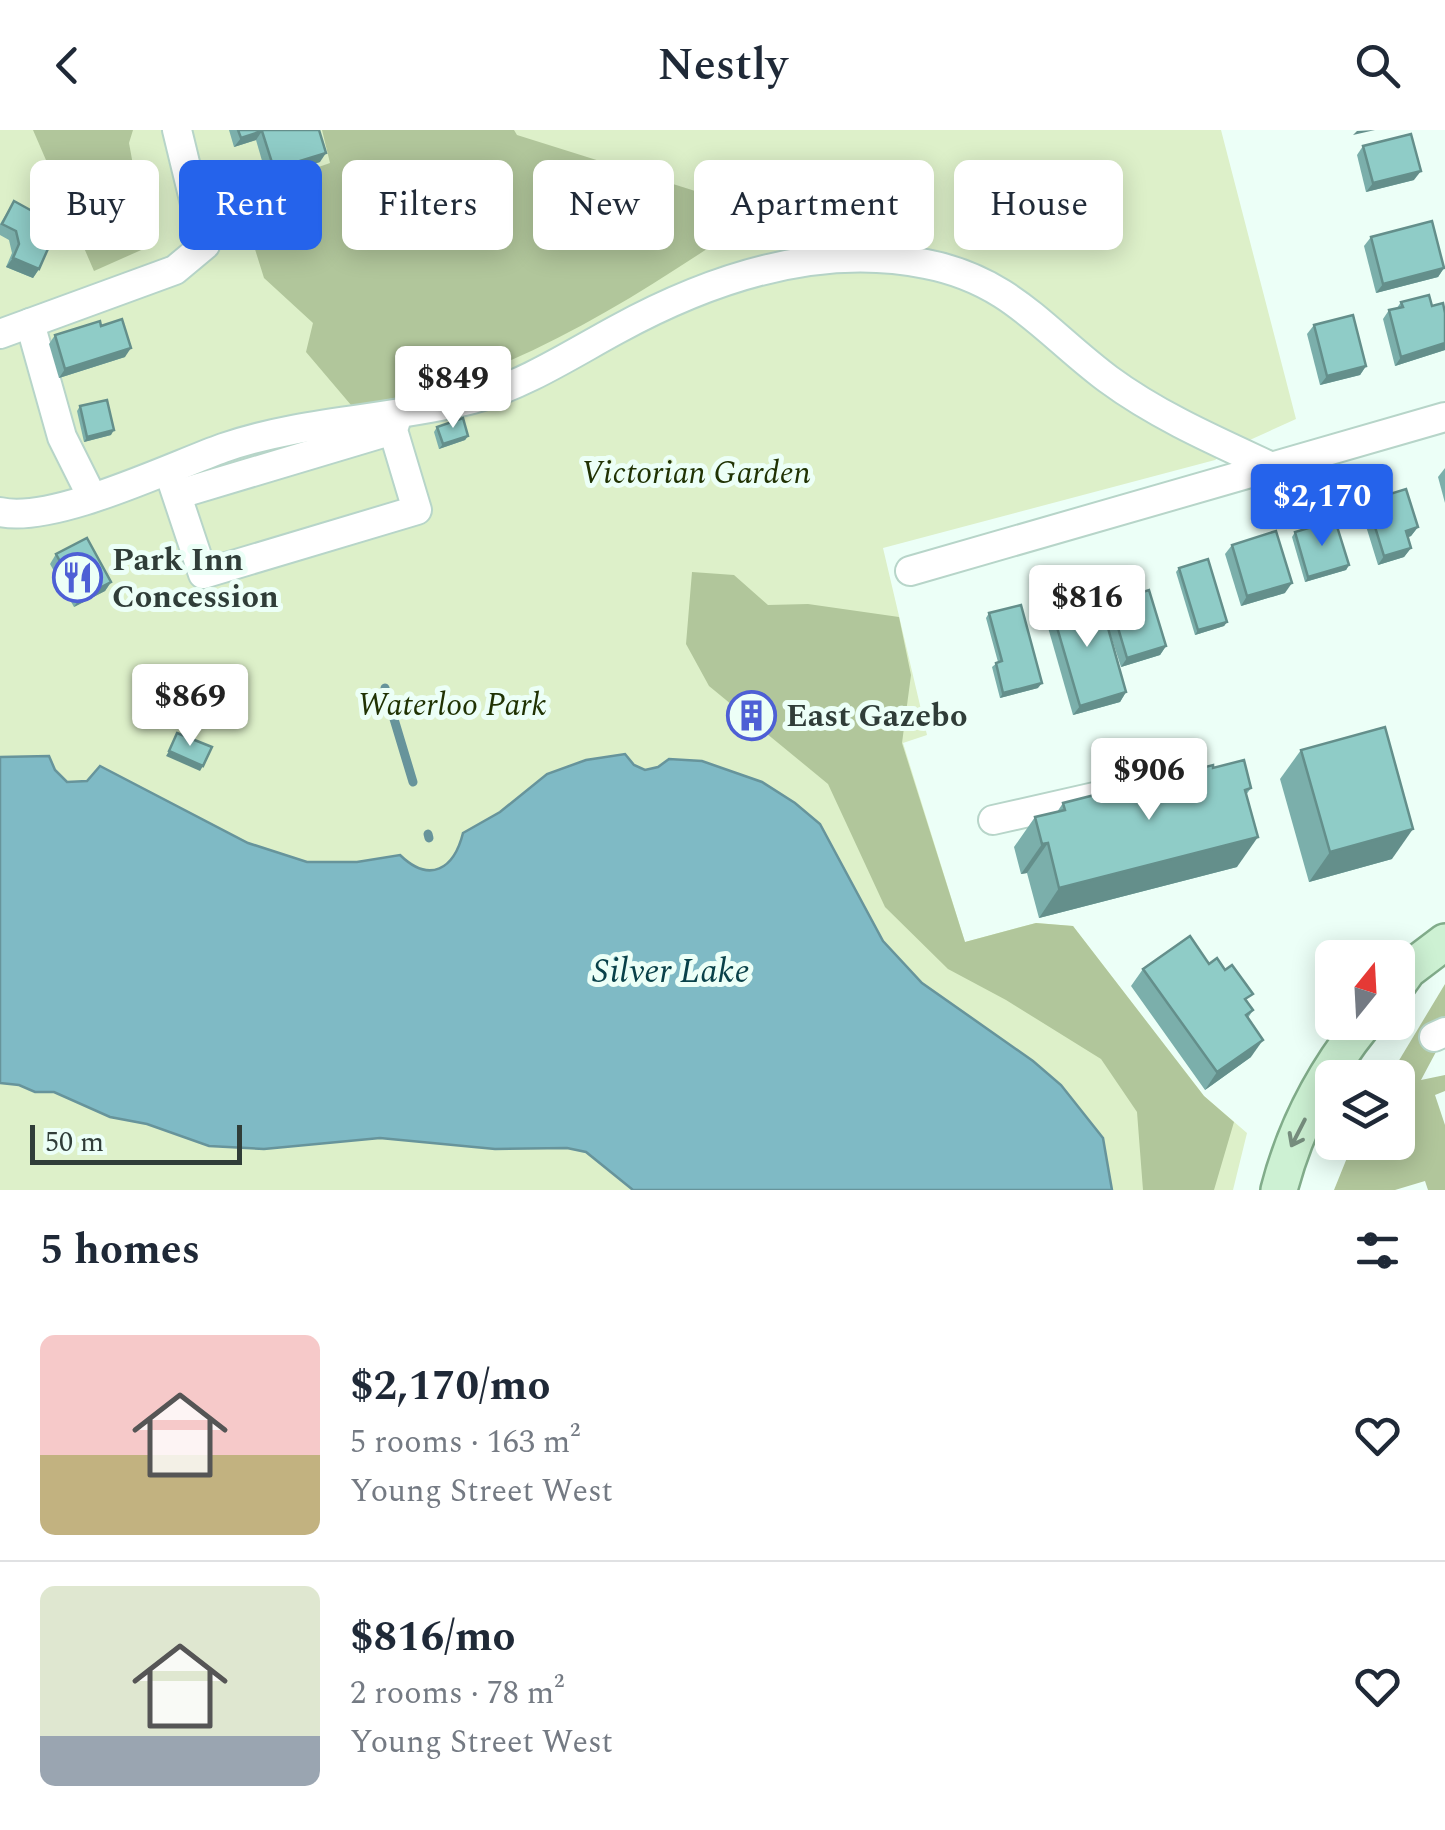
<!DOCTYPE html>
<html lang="en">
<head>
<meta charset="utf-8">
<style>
	:root { --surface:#fff; --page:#f6f6f7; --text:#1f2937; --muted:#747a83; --line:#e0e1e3; --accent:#2563eb }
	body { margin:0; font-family:Spectral,serif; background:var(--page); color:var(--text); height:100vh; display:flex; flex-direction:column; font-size:38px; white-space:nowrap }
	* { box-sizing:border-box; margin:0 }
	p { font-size:32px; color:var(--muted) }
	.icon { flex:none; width:55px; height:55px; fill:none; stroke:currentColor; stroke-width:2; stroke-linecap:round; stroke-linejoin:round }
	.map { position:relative; height:1060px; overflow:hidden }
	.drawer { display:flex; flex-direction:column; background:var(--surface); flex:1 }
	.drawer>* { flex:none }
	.guide { position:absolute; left:30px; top:30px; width:1385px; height:90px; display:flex; gap:20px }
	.needle { width:65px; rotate:18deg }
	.controls { position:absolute; left:1315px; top:810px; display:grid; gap:20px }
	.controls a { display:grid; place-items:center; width:100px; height:100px; border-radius:15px; background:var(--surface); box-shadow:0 5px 25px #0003; font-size:50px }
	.scale { position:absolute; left:30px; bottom:25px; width:212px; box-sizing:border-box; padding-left:10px; border:5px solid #303d38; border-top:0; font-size:28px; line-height:35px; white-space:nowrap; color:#303d38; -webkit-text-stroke:8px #ecfff7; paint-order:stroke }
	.price { position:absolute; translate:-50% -85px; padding:0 22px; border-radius:10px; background:#fff; color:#222; font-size:32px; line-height:65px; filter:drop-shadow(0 2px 5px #0008) }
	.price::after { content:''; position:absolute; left:50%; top:60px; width:30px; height:22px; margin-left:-15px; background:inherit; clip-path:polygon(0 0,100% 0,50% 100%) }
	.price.active { background:var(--accent); color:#fff }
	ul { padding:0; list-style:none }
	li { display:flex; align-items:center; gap:30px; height:250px; padding:0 40px }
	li+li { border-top:2px solid var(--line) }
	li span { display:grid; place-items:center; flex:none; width:280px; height:200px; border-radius:15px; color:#555 }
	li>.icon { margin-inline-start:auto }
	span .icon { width:120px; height:120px; fill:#fffc; stroke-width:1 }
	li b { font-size:42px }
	h2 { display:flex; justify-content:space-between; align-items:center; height:120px; padding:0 40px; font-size:42px }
	.pill { padding:0 35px; border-radius:15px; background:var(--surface); box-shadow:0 5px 25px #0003; font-size:35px; line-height:90px }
	.pill.active { background:var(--accent); color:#fff }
	header { display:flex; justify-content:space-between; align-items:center; height:130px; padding:0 40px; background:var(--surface); font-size:45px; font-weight:600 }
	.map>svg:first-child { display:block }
	.green { fill:#ddf0c9 }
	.forest { fill:#b1c69b }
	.water { fill:#7fbac5; stroke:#67949b; stroke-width:2.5 }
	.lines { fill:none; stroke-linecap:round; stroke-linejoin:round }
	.stream { stroke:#67949b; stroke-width:9 }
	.minor-casing { stroke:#b7d5c9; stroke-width:32 }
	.major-casing { stroke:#81ac8a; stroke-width:40 }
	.minor { stroke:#fff; stroke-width:28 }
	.major { stroke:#cdf1d3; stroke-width:35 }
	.wall { fill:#7bafab }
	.shaded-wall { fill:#648f8b }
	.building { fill:#8fccc7; stroke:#648f8b; stroke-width:2.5 }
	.oneway { stroke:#778e7e }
	.labels { text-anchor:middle; stroke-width:10; stroke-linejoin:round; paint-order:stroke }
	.park-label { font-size:32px; font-style:italic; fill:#203203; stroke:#ecfff7 }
	.poi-label { font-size:32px; font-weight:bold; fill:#303d38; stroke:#ecfff7; text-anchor:start }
	.water-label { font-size:35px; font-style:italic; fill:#094149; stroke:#ecfff7 }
</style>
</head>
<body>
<header><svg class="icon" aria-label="back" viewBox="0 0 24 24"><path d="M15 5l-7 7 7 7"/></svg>Nestly<svg class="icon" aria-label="search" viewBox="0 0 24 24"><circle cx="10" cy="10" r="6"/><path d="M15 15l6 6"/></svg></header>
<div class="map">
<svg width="1445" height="1060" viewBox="0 0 1445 1060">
	<rect width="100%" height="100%" fill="#ecfff7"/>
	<path class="green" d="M 0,0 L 1221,0 L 1296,289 L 1232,318 L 1215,330 L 883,418 L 927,605 L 903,613 L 965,812 L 1036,793 L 1073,796 L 1204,966 L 1247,1003 L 1233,1060 L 0,1060 Z"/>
	<g class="forest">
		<path d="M 33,0 L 133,0 L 129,13 L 148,117 L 94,141 Z"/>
		<path d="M 322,0 L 514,0 L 517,5 L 762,82 C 639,165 502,258 351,275 L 306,222 L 313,193 L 264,148 L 238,65 L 330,33 Z"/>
		<path d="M 692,442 L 734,445 L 768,475 L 808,474 L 899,487 L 911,545 L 902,613 L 965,812 L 1036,793 L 1073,796 L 1204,966 L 1234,992 L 1214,1060 L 1143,1060 L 1137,982 L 1101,929 L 1006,870 L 948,839 L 885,777 L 828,654 L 709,556 L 686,514 Z"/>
		<path d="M 1445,854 L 1445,905 L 1421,950 L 1445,945 L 1445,961 L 1435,965 L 1445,995 L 1445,1060 L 1428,1060 L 1425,1051 L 1395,1060 L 1334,1060 L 1353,1013 L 1398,1012 L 1398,948 L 1389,947 Z"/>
	</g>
	<path class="water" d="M 625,624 L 634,635 L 645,640 L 658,637 L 669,629 L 702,631 L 762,652 L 795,673 L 820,694 L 883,811 L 922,853 L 1033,931 L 1061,955 L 1103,1008 L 1112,1060 L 633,1060 L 586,1022 L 567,1018 L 495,1019 L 380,1008 L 264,1019 L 209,1016 L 147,994 L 110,987 L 54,962 L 35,962 L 19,955 L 0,953 L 0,627 L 49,626 L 55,640 L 67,652 L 87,651 L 100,636 L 248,713 L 307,732 L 357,732 L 400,725 C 430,754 454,739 463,703 L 500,682 L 547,644 L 586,630 Z"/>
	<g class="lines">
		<g class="stream">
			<path d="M 385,558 L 387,565"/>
			<path d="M 391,579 L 413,652"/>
			<path d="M 428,704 L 429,708"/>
		</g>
		<defs>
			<g id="minor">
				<path d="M 30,193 L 62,307 L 92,367"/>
				<path d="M 0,204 L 175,140 L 205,115 L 177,0"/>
				<path d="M 169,342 L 203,444 L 417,380 L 393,300 L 398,284"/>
				<path d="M 179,364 L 393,300"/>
				<path d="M 0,382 C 53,394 170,337 223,318 C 304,290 390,290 473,269 C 524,255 570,225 616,200 C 709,149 819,112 926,134 C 1010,150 1044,201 1108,249 C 1158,286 1218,312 1274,338"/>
				<path d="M 910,441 L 1445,287"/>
				<path d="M 993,690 L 1099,666"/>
				<path d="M 1434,907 L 1445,902"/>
			</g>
			<g id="major">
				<path d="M 1398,854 L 1408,840 L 1445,812"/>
				<path d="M 1279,1060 C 1295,998 1324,942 1365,892"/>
			</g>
		</defs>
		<use href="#minor" class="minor-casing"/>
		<use href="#major" class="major-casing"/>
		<use href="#minor" class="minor"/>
		<use href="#major" class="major"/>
	</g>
	<g class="wall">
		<path d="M 229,0 L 319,0 L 320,32 L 267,48 L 256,10 L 234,17 Z"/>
		<path d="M 1363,16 L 1414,50 L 1366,62 L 1357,25 Z"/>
		<path d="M 14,71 L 39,139 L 33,148 L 6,137 L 12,123 L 9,110 L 0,105 L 0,94 Z"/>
		<path d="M 1371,107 L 1444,138 L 1438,147 L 1376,163 L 1364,116 Z"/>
		<path d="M 1401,172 L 1432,176 L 1445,213 L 1445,220 L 1395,236 L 1383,189 L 1389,180 L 1397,178 Z"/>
		<path d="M 1314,195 L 1366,236 L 1360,245 L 1320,255 L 1307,204 Z"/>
		<path d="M 101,196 L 125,227 L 59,248 L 49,214 L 55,205 Z"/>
		<path d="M 80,276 L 111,305 L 84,312 L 77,281 Z"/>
		<path d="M 437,297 L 468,306 L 465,310 L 439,319 L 434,302 Z"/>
		<path d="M 1445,338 L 1445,373 L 1438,347 Z"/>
		<path d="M 1367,371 L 1418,397 L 1411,406 L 1407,408 L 1411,418 L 1404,427 L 1378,435 L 1361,380 Z"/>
		<path d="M 1295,402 L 1349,435 L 1346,440 L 1305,452 L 1292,407 Z"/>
		<path d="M 1232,415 L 1285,463 L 1241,476 L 1225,424 Z"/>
		<path d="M 56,424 L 111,452 L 105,461 L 74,477 L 50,434 Z"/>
		<path d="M 1179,438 L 1227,492 L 1224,496 L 1195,505 L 1176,442 Z"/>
		<path d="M 1112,466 L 1127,467 L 1166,516 L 1160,525 L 1121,537 L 1109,500 L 1112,496 L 1106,475 Z"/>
		<path d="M 1049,470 L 1092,495 L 1126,562 L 1120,572 L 1073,585 L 1043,480 Z"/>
		<path d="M 989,483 L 1038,558 L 1000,568 L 992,537 L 998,532 L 986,488 Z"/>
		<path d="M 736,571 L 768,596 L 755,605 L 740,602 L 731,591 L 733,575 Z"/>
		<path d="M 1301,620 L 1392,729 L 1309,752 L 1280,649 Z"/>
		<path d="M 1213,638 L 1251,658 L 1246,665 L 1237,737 L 1039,788 L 1027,743 L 1021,744 L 1014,717 L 1035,687 L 1057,682 L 1063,673 Z"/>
		<path d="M 1209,834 L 1247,872 L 1253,880 L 1248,888 L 1251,927 L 1205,960 L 1131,856 L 1143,839 Z"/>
	</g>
	<g class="shaded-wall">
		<path d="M 1375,0 L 1353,5 L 1357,1 Z"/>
		<path d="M 262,1 L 256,10 L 234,17 L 241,8 Z"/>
		<path d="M 326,23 L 320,32 L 267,48 L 274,39 Z"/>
		<path d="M 1421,41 L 1414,50 L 1366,62 L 1373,53 Z"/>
		<path d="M 13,128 L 39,139 L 33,148 L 6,137 Z"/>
		<path d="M 1444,138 L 1438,147 L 1376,163 L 1383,154 Z"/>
		<path d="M 1445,213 L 1445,220 L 1395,236 L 1401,227 Z"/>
		<path d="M 131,218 L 125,227 L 59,248 L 65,239 Z"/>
		<path d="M 1366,236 L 1360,245 L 1320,255 L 1327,246 Z"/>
		<path d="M 114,300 L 111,305 L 84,312 L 87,307 Z"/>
		<path d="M 468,306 L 465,310 L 439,319 L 443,314 Z"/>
		<path d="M 1418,397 L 1411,406 L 1399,410 L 1406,401 Z"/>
		<path d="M 1411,418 L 1404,427 L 1378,435 L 1384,426 Z"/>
		<path d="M 1349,435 L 1346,440 L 1305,452 L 1308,447 Z"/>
		<path d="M 111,452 L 105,461 L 74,477 L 80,468 Z"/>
		<path d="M 1292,453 L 1285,463 L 1241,476 L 1247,466 Z"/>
		<path d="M 1227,492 L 1224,496 L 1195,505 L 1198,500 Z"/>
		<path d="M 1166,516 L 1160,525 L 1121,537 L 1127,528 Z"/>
		<path d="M 1042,553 L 1038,558 L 1000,568 L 1003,563 Z"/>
		<path d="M 1126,562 L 1120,572 L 1073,585 L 1080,576 Z"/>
		<path d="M 771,591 L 768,596 L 755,605 L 740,602 L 744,598 Z"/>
		<path d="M 169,621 L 203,636 L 200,641 L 166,626 Z"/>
		<path d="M 1413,699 L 1392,729 L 1309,752 L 1330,722 Z"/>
		<path d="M 1258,707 L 1237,737 L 1039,788 L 1059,758 Z"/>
		<path d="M 1048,713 L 1027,743 L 1021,744 L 1042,714 Z"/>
		<path d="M 1263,910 L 1251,927 L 1205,960 L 1217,942 Z"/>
	</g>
	<g class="building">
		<path d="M 238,0 L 319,0 L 326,23 L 274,39 L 262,1 L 241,8 Z"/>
		<path d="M 1411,4 L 1421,41 L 1373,53 L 1363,16 Z"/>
		<path d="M 14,71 L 43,87 L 51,112 L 39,139 L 13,128 L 19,114 L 16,101 L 2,94 Z"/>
		<path d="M 1432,91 L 1444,138 L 1383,154 L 1371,107 Z"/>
		<path d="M 1429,165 L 1432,176 L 1443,173 L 1445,183 L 1445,213 L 1401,227 L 1389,180 L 1403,177 L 1401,172 Z"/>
		<path d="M 1353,185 L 1366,236 L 1327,246 L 1314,195 Z"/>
		<path d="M 122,189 L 131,218 L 65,239 L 55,205 L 100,191 L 101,196 Z"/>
		<path d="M 107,270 L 114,300 L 87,307 L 80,276 Z"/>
		<path d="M 463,288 L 468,306 L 443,314 L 437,297 Z"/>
		<path d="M 1406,359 L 1418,397 L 1406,401 L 1411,418 L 1384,426 L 1367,371 Z"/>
		<path d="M 1335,390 L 1349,435 L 1308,447 L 1295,402 Z"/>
		<path d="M 1276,401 L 1292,453 L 1247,466 L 1232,415 Z"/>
		<path d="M 87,408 L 111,452 L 80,468 L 56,424 Z"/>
		<path d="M 1208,429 L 1227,492 L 1198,500 L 1179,438 Z"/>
		<path d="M 1149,460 L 1166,516 L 1127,528 L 1116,491 L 1119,490 L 1112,466 L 1125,462 L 1127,467 Z"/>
		<path d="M 1082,461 L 1092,495 L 1106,491 L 1126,562 L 1080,576 L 1049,470 Z"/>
		<path d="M 1021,475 L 1042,553 L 1003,563 L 996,533 L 1002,531 L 989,483 Z"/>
		<circle cx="754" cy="581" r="19"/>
		<path d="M 1385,597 L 1413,699 L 1330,722 L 1301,620 Z"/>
		<path d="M 177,603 L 212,617 L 203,636 L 169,621 Z"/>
		<path d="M 1244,630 L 1251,658 L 1245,660 L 1258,707 L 1059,758 L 1048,713 L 1042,714 L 1035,687 L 1065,680 L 1063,673 L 1213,635 L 1213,638 Z"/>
		<path d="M 1190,806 L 1209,834 L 1217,828 L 1225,840 L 1232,835 L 1253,864 L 1245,869 L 1253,880 L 1246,885 L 1263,910 L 1217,942 L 1143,839 Z"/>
	</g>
	<defs><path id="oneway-shaft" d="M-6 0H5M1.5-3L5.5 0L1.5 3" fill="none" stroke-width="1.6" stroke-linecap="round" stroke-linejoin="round" transform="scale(2.5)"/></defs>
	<use class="oneway" href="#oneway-shaft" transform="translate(1298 1003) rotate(117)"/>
	<defs>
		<symbol id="restaurant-ring" viewBox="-11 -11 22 22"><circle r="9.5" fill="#ecfff7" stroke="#4d5fd5" stroke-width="1.5"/><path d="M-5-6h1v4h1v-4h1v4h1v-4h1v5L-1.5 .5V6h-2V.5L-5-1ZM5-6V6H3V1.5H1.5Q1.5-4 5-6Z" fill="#4d5fd5"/></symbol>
		<symbol id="building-ring" viewBox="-11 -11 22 22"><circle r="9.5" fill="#ecfff7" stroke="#4d5fd5" stroke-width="1.5"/><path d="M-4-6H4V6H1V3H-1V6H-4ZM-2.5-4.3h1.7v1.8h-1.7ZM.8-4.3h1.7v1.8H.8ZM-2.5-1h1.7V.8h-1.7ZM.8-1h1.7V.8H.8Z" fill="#4d5fd5"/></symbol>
	</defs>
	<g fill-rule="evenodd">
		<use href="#restaurant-ring" x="50" y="420" width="55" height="55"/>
		<use href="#building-ring" x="724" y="558" width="55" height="55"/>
	</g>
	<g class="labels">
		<g class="park-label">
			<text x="696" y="353">Victorian Garden</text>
			<text x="452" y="585">Waterloo Park</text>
		</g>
		<g class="poi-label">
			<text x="112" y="440">Park Inn<tspan x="112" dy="37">Concession</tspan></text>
			<text x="786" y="596">East Gazebo</text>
		</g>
		<g class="water-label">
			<text x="671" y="852">Silver Lake</text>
		</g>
	</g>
</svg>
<div class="controls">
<a><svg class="needle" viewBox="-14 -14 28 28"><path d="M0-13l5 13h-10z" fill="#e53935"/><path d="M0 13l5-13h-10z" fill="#747a83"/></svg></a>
<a><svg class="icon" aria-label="layers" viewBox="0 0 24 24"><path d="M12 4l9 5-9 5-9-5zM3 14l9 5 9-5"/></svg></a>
</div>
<div class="scale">50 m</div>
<b class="price" style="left:453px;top:301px">$849</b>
<b class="price active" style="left:1322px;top:419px">$2,170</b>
<b class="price" style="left:1087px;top:520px">$816</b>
<b class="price" style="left:190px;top:619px">$869</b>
<b class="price" style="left:1149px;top:693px">$906</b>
<div class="guide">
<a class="pill">Buy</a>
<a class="pill active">Rent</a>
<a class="pill">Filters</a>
<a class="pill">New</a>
<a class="pill">Apartment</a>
<a class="pill">House</a>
</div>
</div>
<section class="drawer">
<h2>5 homes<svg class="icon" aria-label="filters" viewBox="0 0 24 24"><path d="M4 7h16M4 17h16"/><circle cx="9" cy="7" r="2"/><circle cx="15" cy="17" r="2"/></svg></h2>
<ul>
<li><span style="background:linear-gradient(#f6c9c9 60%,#c2b280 0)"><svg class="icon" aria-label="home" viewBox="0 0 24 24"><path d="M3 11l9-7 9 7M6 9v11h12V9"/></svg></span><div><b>$2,170/mo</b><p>5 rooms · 163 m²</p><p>Young Street West</p></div><svg class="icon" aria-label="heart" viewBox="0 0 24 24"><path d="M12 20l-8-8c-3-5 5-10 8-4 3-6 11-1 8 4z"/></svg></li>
<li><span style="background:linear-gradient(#dfe7d0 75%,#9aa5b1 0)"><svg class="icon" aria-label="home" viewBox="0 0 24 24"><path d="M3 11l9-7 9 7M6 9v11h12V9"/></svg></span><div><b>$816/mo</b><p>2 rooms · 78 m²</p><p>Young Street West</p></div><svg class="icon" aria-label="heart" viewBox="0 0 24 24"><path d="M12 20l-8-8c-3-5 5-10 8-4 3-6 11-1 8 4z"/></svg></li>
</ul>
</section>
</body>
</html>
